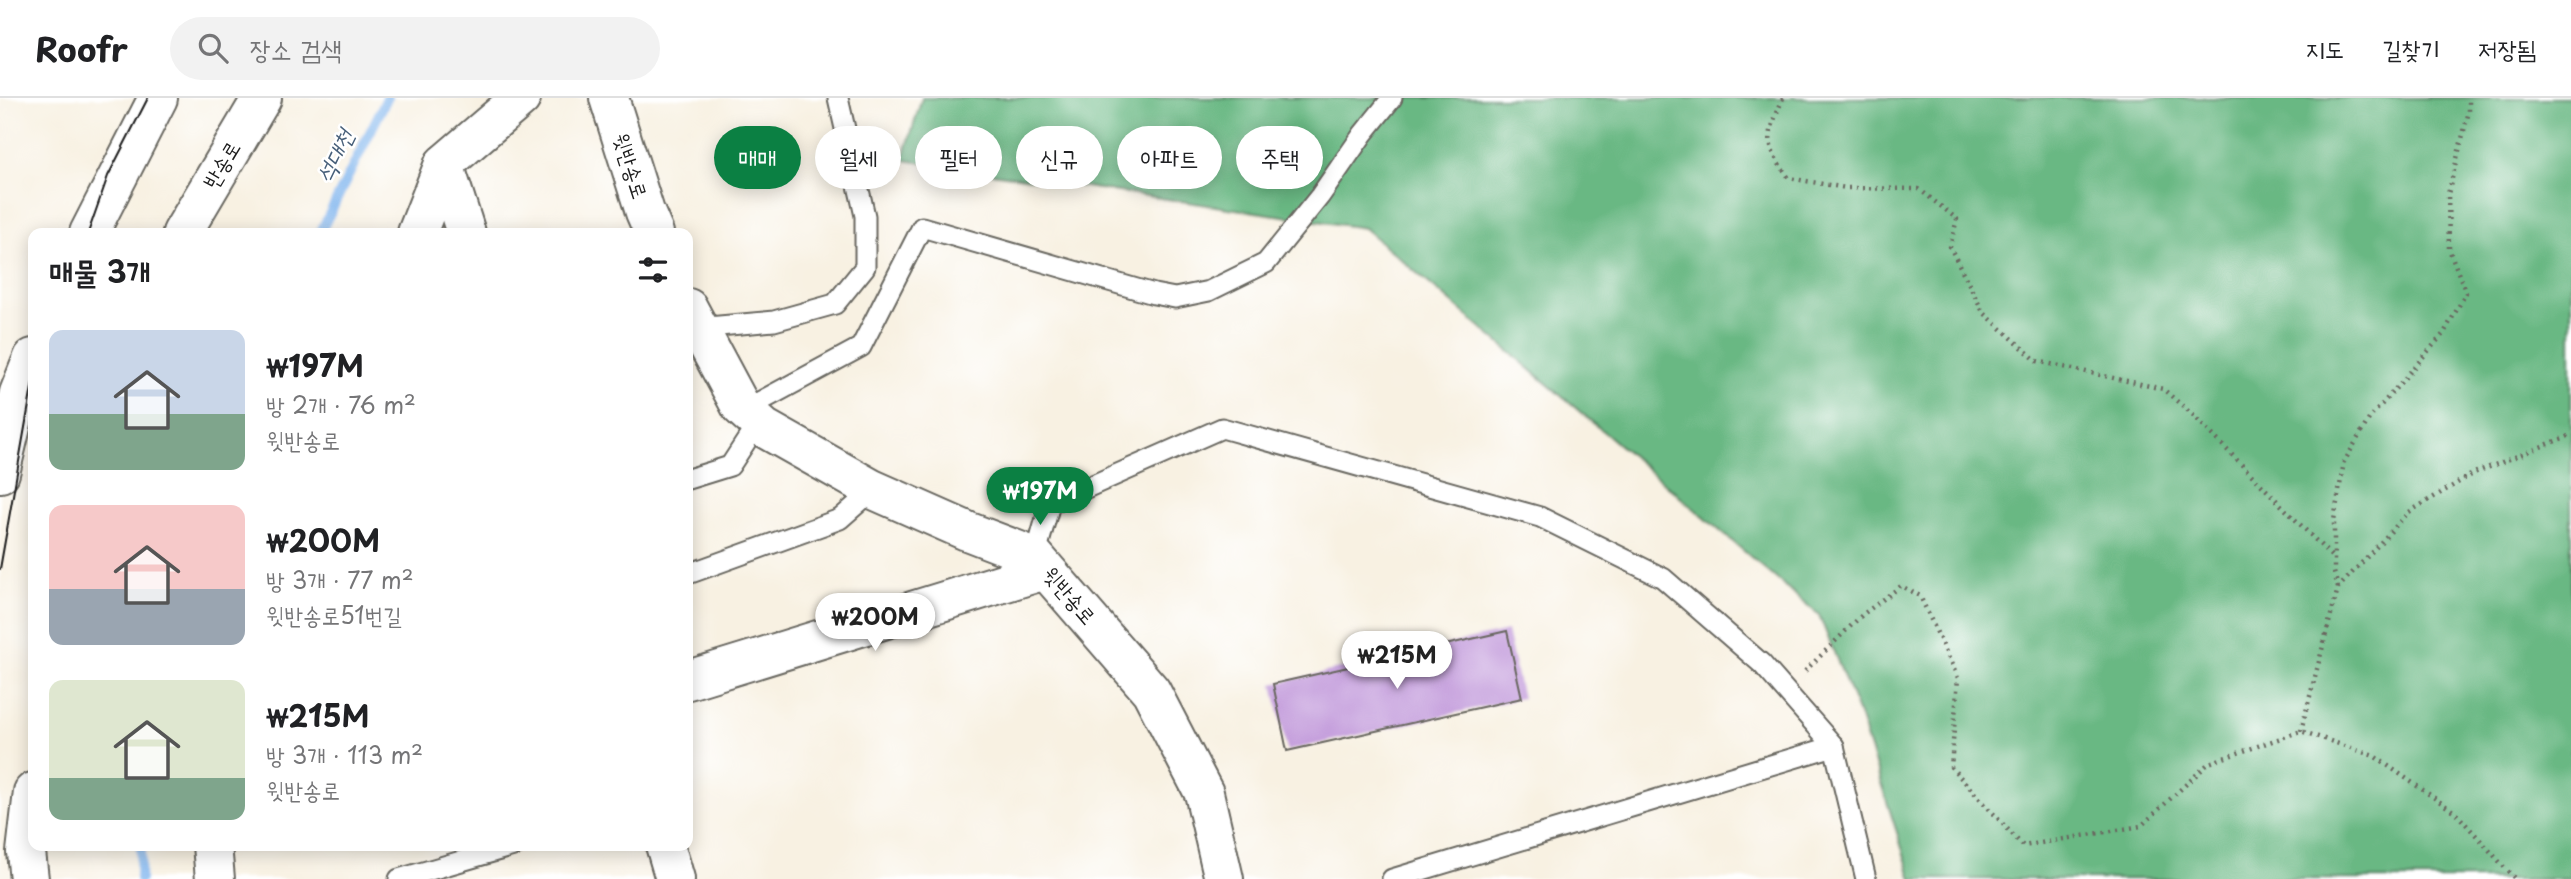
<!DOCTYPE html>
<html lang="ko">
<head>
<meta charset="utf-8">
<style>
	:root { --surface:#fff; --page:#f2f2f2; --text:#202124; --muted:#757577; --line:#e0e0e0; --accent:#0b8043 }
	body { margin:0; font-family:"Playpen Sans","Poor Story",sans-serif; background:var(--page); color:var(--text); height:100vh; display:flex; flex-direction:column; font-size:26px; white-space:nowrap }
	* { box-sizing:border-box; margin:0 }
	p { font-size:23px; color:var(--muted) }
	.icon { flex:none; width:38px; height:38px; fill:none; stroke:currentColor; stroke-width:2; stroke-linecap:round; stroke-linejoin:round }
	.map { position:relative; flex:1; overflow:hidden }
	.side { position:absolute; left:28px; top:130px; width:665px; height:623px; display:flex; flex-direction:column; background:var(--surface); border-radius:14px; box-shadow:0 4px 18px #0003 }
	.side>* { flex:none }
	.top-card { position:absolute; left:714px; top:28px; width:665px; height:63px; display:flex; gap:14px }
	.price { position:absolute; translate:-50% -60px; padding:0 16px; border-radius:24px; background:#fff; color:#222; font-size:23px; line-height:46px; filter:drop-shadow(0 2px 4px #0008) }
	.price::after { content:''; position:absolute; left:50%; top:42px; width:21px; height:16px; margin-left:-10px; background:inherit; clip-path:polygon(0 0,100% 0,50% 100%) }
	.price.selected { background:var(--accent); color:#fff }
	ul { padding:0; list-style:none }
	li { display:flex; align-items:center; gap:21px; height:175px; padding:0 21px }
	li span { display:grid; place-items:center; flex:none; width:196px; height:140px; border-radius:14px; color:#555 }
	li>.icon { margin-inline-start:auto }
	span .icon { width:84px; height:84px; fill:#fffc; stroke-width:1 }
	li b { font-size:30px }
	h2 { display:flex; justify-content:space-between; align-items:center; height:84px; padding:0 21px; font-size:30px }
	.pill { padding:0 24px; border-radius:32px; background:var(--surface); box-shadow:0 4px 18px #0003; font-size:24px; line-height:63px }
	.pill.selected { background:var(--accent); color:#fff }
	header { display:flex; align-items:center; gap:42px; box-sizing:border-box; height:98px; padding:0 35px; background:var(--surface); border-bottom:2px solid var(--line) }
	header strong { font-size:33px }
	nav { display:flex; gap:38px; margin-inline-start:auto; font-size:24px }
	.search { width:490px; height:63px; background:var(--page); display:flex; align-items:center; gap:18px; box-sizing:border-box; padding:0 24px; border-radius:38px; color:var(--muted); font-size:26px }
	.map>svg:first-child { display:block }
	.forest { fill:#69b883; stroke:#426a50; stroke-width:2 }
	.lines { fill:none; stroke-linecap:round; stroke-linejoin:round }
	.stream { stroke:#7eb4ed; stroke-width:10 }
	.building { fill:#bf95d9 }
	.lane-casing { stroke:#696761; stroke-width:23 }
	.street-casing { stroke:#696761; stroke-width:42 }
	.secondary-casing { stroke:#696761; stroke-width:42 }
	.primary-casing { stroke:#696761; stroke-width:42 }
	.path { stroke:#696761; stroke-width:4.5; stroke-dasharray:2 5; stroke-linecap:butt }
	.lane { stroke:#fff; stroke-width:19 }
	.street { stroke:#fff; stroke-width:38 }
	.secondary { stroke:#fff; stroke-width:38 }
	.primary { stroke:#fff; stroke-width:38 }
	.tram { stroke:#1c1c1c; stroke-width:2 }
	.labels { text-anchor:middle; stroke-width:5; stroke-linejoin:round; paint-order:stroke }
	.street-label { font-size:21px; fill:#1c1c1c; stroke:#fff }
	.water-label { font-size:23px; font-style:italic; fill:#48607a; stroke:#fff }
</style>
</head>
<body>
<header>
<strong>Roofr</strong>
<div class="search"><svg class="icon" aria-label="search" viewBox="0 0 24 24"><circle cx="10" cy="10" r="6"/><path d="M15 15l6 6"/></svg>장소 검색</div>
<nav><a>지도</a><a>길찾기</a><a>저장됨</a></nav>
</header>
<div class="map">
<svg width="2571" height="781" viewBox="0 0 2571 781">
	<rect width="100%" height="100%" fill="#fff"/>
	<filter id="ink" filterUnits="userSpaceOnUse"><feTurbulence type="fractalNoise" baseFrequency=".0143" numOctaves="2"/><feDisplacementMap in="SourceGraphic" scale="14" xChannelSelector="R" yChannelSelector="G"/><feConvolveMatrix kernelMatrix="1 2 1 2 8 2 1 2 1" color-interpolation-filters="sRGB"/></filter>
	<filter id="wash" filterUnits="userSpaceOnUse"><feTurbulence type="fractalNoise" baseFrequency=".00686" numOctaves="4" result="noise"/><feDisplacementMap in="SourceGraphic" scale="28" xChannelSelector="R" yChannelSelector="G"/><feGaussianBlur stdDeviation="1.57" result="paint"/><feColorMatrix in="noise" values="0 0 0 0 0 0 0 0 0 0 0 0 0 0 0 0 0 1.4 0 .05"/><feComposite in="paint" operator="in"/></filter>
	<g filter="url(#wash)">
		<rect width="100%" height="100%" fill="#f8f1e2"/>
		<path class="forest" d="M 922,0 L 2571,0 L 2571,781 L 1912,781 L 1858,614 L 1819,517 L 1364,130 L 903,62 Z"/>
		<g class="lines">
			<g class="stream">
				<path d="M 320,135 L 387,0"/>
				<path d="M 140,781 L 141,747"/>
			</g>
		</g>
		<g id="blocks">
			<path class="building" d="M 1507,533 L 1522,600 L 1287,653 L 1273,586 Z"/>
		</g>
	</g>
	<g filter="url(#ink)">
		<use href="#blocks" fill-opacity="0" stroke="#696761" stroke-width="2"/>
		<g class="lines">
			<defs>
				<g id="lane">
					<path d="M 697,230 L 774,223 L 835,206 L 865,169 L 865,118 L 838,0"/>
					<path d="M 741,309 L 759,304 L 861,249 L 922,129 L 1154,196 L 1175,200 L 1209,193 L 1266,165 L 1320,98 L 1363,36 L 1392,0"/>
					<path d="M 688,381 L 730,368 L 758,325"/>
					<path d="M 1035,459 L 1050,406 L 1222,330 L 1540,419 L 1663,480 L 1762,566 L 1834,648 L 1866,781"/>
					<path d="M 688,476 L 840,421 L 874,391"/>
					<path d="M 399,781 L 517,747"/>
					<path d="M 1392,781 L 1834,648"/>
				</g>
				<g id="street">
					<path d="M 444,66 L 466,135"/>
					<path d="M 417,135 L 444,66 L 521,0"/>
					<path d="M 688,582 L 1045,472"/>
					<path d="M 212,747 L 215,781"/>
					<path d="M 665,747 L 675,781"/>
				</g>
				<g id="secondary">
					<path d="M 609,0 L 645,114 L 654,135"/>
					<path d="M 688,210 L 741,309 L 764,330 L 872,391 L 967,433 L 1035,459 L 1151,593 L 1204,695 L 1224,781"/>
				</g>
				<g id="primary">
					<path d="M 89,135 L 158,0"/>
					<path d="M 182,135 L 262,0"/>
					<path d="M 0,375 L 19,295 L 33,260"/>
					<path d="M 29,781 L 26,754 L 33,694"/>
				</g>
			</defs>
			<use href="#lane" class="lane-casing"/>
			<use href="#street" class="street-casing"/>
			<use href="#secondary" class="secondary-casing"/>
			<use href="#primary" class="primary-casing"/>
			<g class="path">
				<path d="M 1783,0 C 1767,39 1763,45 1789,80 L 1846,90 L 1919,91 L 1957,121 L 1950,149 L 1983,214 L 2037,263 L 2163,291 L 2193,317 L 2333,460"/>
				<path d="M 2338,490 L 2334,474 L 2334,422 L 2344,364 L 2369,321 L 2444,235 L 2466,195 L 2449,151 L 2448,96 L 2469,13 L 2469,0"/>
				<path d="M 1805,573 L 1862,517 L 1901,488 L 1920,498 L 1958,580 L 1951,669 L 2023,748 L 2141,728 L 2209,665 L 2301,633 L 2374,658 L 2456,715 L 2515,781"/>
				<path d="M 2301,633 L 2338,490 L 2409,414 L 2474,375 L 2571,337"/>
			</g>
			<use href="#lane" class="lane"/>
			<use href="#street" class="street"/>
			<use href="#secondary" class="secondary"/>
			<use href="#primary" class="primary"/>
			<g class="tram">
				<path d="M 88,135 L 108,78 L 148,0"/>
				<path d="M 0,471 L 33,284"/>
			</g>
		</g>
	</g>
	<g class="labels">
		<g class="street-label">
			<text transform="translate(222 67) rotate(-59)" y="7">반송로</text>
			<text transform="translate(630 68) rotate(72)" y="7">윗반송로</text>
			<text transform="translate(1069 498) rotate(49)" y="7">윗반송로</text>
		</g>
		<g class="water-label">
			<text transform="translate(335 58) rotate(-64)" y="8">석대천</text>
		</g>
	</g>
</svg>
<b class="price selected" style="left:1040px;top:429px">₩197M</b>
<b class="price" style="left:875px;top:555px">₩200M</b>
<b class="price" style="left:1397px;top:593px">₩215M</b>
<div class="top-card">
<a class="pill selected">매매</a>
<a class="pill">월세</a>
<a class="pill">필터</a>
<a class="pill">신규</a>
<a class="pill">아파트</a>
<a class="pill">주택</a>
</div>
<section class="side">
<h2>매물 3개<svg class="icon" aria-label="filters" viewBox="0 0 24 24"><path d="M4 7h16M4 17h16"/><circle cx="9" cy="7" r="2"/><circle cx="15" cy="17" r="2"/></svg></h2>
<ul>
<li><span style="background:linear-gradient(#c9d6e8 60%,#7fa58c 0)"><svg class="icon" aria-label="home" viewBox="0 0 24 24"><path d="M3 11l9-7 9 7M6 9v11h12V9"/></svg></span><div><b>₩197M</b><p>방 2개 · 76 m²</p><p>윗반송로</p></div></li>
<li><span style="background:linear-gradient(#f6c9c9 60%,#9aa5b1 0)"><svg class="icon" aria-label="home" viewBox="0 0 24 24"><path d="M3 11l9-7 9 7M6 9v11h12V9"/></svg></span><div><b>₩200M</b><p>방 3개 · 77 m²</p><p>윗반송로51번길</p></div></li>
<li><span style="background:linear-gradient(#dfe7d0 70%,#7fa58c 0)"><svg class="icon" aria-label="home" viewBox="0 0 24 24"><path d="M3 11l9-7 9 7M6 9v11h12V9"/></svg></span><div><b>₩215M</b><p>방 3개 · 113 m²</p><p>윗반송로</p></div></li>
</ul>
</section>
</div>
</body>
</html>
